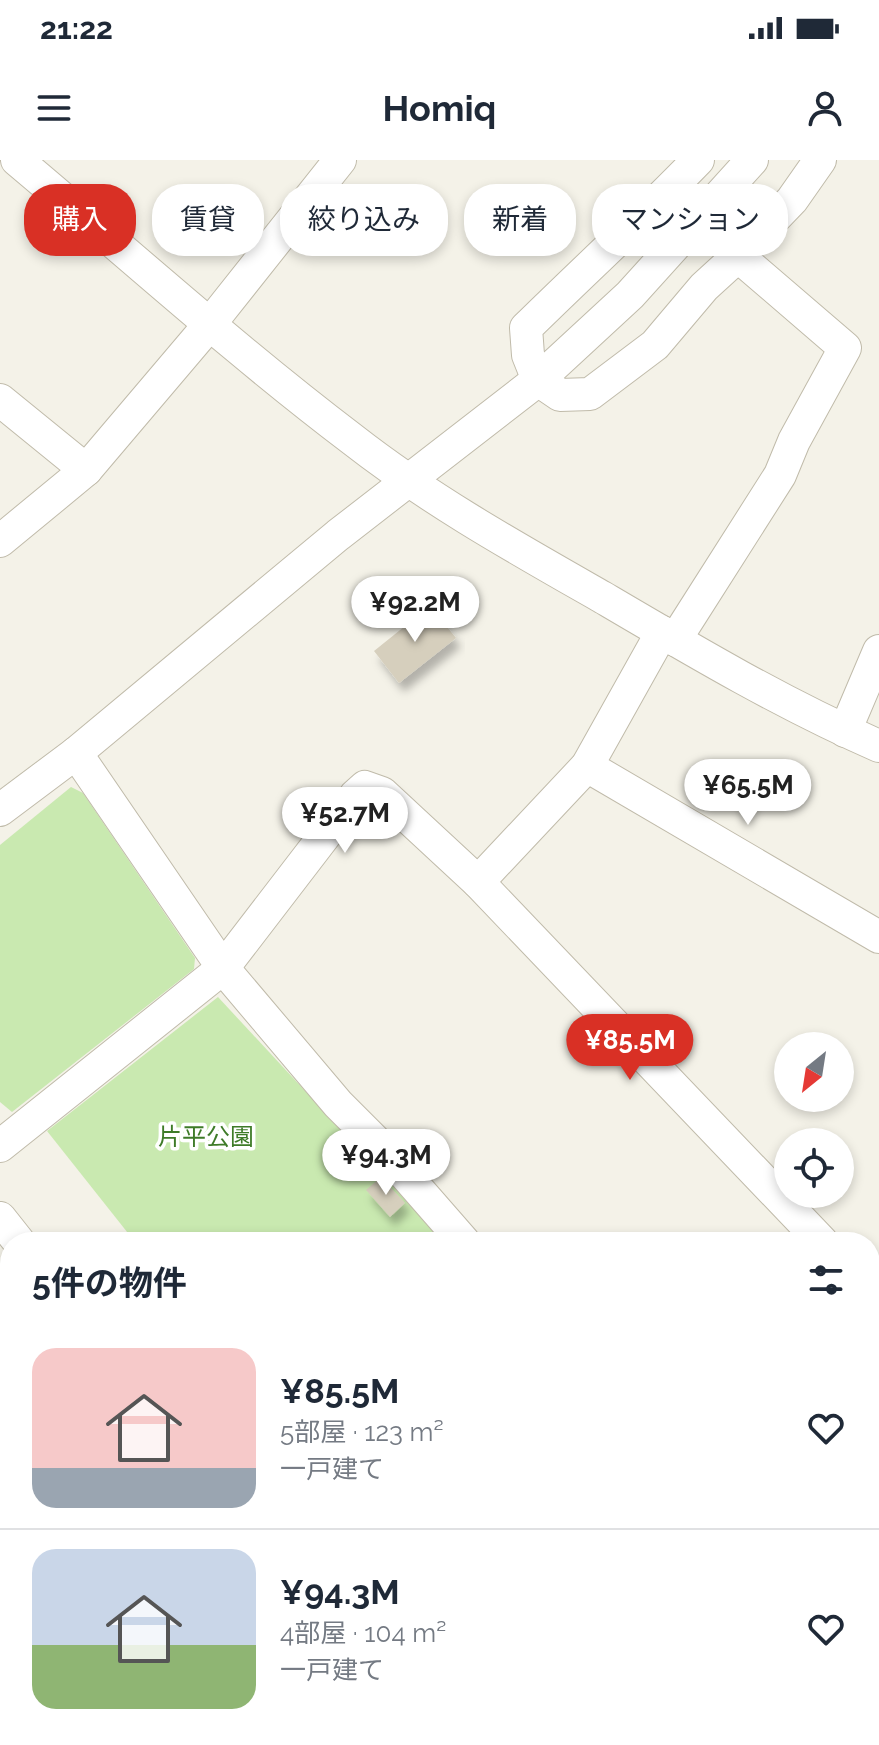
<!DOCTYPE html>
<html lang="ja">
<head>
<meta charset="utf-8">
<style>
	:root { --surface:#fff; --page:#f6f6f7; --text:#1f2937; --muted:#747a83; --line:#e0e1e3; --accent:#d93025 }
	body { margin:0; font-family:Raleway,"Noto Sans JP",sans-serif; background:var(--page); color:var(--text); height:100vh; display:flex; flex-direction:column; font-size:30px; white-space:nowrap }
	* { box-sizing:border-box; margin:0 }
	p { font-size:26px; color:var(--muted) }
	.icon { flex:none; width:44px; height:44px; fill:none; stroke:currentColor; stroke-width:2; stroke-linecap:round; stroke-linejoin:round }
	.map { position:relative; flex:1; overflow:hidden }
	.details { position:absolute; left:0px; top:1072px; width:880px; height:514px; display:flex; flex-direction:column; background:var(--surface); border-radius:32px 32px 0 0; box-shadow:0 4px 12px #0003 }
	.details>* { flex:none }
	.top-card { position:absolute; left:24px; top:24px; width:832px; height:72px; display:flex; gap:16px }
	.needle { width:52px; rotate:210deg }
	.tools { position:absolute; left:774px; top:872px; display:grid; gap:16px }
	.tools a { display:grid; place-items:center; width:80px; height:80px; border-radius:50%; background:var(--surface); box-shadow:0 4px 12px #0003; font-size:40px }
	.price { position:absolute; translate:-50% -68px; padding:0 18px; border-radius:28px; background:#fff; color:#222; font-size:26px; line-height:52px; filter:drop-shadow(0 2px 4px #0008) }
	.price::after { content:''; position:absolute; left:50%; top:48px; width:24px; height:18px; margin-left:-12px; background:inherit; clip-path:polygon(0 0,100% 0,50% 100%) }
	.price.on { background:var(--accent); color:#fff }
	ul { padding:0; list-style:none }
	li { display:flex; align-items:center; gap:24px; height:200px; padding:0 32px }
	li+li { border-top:2px solid var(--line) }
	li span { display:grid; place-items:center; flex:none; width:224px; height:160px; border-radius:24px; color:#555 }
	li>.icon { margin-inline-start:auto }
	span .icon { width:96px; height:96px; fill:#fffc; stroke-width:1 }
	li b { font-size:34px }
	h2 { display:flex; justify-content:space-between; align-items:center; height:96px; padding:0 32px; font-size:34px }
	.pill { padding:0 28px; border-radius:32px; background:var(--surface); box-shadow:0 4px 12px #0003; font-size:28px; line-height:72px }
	.pill.on { background:var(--accent); color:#fff }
	.status { display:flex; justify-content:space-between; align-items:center; height:56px; padding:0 40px; background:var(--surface); direction:ltr }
	.status svg { height:22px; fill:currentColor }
	header { display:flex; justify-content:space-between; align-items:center; height:104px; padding:0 32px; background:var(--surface); font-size:36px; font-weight:700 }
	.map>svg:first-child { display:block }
	.green { fill:#c9e9b0 }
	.building { fill:#d6cfbd; filter:url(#shadow) }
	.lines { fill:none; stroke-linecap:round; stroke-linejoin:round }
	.minor-casing { stroke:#c0bbaa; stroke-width:34 }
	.minor { stroke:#fff; stroke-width:32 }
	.labels { text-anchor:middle; stroke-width:7; stroke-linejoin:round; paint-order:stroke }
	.park-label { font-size:24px; fill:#3e7b28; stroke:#fff }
</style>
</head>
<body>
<div class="status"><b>21:22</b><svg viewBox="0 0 49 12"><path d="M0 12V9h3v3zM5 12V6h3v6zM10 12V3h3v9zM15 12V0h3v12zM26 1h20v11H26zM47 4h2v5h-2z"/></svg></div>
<header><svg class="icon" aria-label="menu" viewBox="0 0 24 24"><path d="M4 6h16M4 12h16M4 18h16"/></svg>Homiq<svg class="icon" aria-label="person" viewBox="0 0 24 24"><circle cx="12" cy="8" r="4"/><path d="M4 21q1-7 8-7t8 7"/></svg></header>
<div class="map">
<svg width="879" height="1585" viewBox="0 0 879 1585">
	<defs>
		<filter id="shadow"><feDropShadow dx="5" dy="9" stdDeviation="4" flood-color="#0004"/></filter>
	</defs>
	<rect width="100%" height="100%" fill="#f4f2e8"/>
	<g class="green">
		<path d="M 71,627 L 83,633 L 195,798 L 194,809 L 12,952 L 0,942 L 0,685 Z"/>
		<path d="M 218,837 L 445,1082 L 135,1082 L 47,971 Z"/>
	</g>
	<g class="building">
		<path d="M 430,446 L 456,478 L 399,523 L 374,491 Z"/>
		<path d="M 381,1017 L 405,1043 L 390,1057 L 366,1030 Z"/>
	</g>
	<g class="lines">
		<defs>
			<g id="minor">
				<path d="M 17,0 C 129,94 236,191 352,279 C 430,340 516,388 602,437 C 692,490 783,544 879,586"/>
				<path d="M 698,0 C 642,58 583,112 526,168 L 528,195 L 538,220 L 560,235 L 590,234 L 655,185 L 704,127 L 738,96 L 792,40 L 820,0"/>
				<path d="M 0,240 L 86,310"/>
				<path d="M 0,381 L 86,310 L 209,165 L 340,0"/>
				<path d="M 675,480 L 780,315 L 794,281 L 845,188 L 738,96"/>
				<path d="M 845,571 L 879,491"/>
				<path d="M 76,593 L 223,808 L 338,944 L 381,987 L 464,1082"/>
				<path d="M 587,606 L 879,777"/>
				<path d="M 0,650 L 76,593 L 338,375 L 538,220 L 630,135 L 752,0"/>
				<path d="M 478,722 L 587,606 L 662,472"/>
				<path d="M 0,986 L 223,808 L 355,636 L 365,627 L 382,633 L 478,722 L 822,1082"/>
				<path d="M 0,1058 L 19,1082"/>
				<path d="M 870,1132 L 879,1142"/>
				<path d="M 870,1246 L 879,1233"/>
				<path d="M 0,1369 L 10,1360"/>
				<path d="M 870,1523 L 879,1532"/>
				<path d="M 0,1549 L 10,1561"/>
				<path d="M 23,1576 L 30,1585"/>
				<path d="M 682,1576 L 691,1585"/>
				<path d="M 165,1585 L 176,1576"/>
				<path d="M 577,1585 L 588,1576"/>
			</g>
		</defs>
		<use href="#minor" class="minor-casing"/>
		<use href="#minor" class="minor"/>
	</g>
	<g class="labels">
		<g class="park-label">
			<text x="206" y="985">片平公園</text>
		</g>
	</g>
</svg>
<div class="tools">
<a><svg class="needle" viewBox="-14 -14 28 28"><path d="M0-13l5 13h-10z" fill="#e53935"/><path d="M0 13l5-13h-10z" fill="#747a83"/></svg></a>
<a><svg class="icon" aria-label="locate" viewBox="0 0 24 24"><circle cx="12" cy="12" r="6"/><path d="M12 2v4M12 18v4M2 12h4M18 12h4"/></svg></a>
</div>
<b class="price" style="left:415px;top:484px">¥92.2M</b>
<b class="price" style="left:748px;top:667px">¥65.5M</b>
<b class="price" style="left:345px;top:695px">¥52.7M</b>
<b class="price on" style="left:630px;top:922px">¥85.5M</b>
<b class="price" style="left:386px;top:1037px">¥94.3M</b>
<div class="top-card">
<a class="pill on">購入</a>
<a class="pill">賃貸</a>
<a class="pill">絞り込み</a>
<a class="pill">新着</a>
<a class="pill">マンション</a>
</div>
<section class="details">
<h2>5件の物件<svg class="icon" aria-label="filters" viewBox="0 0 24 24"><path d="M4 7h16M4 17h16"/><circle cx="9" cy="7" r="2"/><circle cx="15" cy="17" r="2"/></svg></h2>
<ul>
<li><span style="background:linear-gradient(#f6c9c9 75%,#9aa5b1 0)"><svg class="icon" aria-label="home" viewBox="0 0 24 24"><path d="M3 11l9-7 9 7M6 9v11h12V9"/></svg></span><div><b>¥85.5M</b><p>5部屋 · 123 m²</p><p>一戸建て</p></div><svg class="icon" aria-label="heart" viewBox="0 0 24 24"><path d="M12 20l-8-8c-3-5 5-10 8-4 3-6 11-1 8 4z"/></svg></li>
<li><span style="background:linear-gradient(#c9d6e8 60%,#8fb573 0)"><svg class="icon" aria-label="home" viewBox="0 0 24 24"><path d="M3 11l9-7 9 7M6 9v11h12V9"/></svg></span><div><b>¥94.3M</b><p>4部屋 · 104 m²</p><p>一戸建て</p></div><svg class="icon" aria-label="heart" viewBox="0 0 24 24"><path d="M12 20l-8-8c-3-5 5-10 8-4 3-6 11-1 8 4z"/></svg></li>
</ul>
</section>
</div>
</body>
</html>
